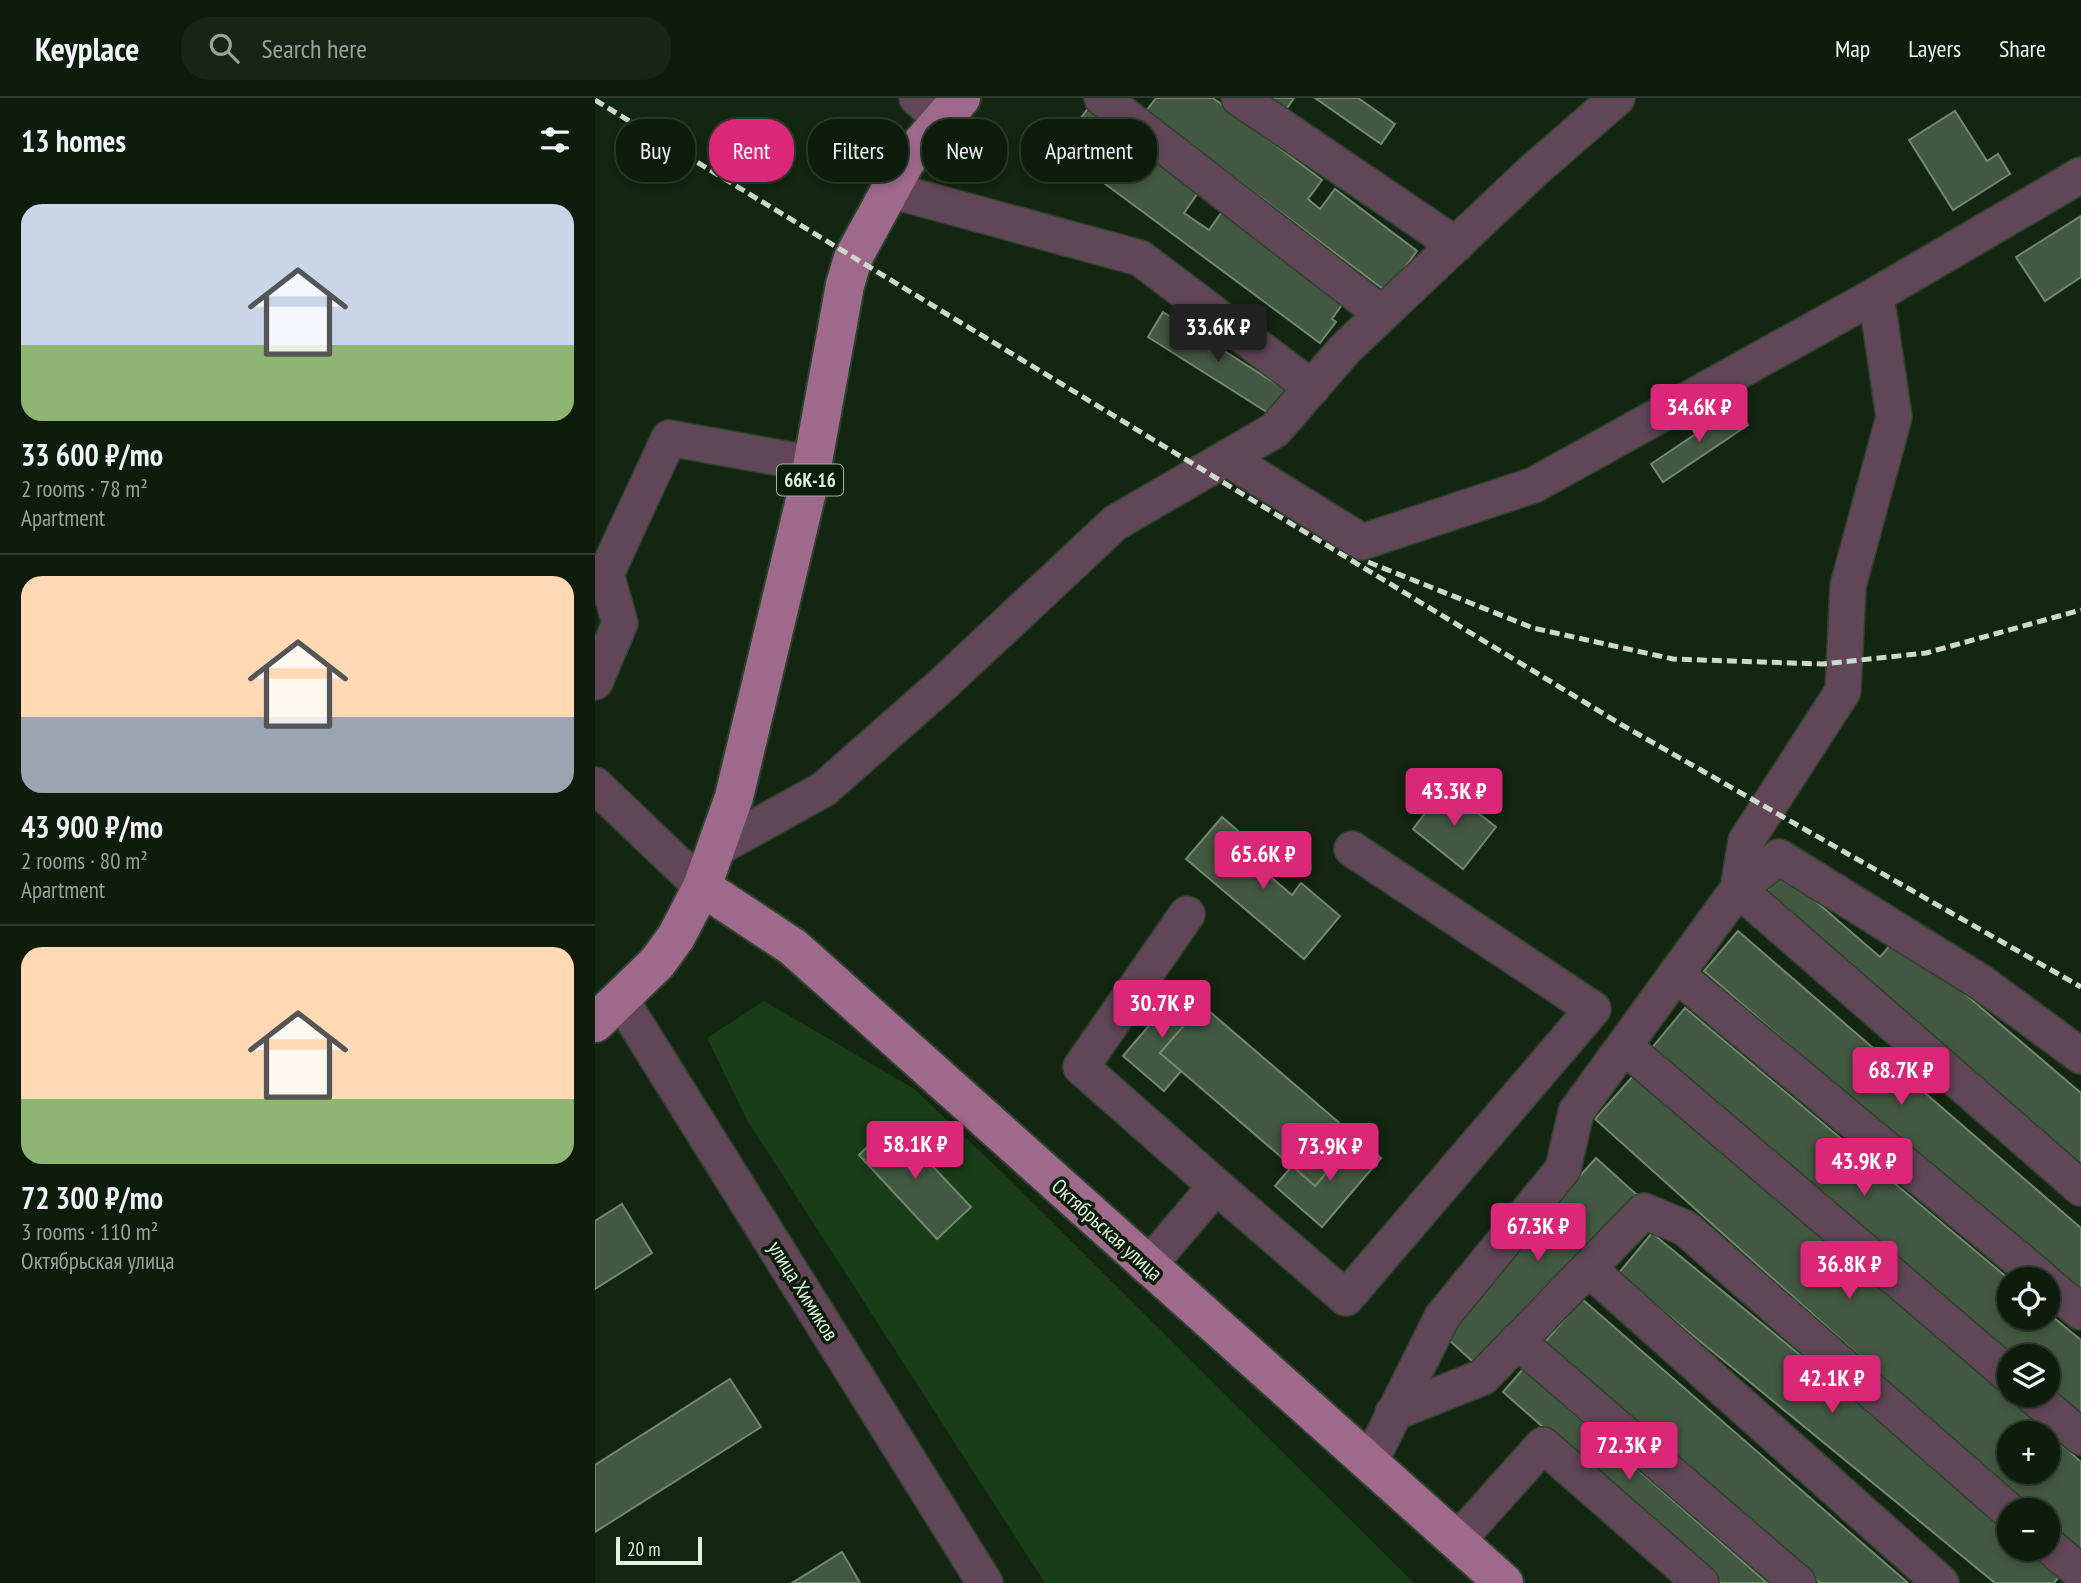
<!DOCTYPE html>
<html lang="en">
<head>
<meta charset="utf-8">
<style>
	:root { --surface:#0e1c0d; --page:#172516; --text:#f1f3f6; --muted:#9ba19d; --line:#2e3a2e; --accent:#db2777 }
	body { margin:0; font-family:"PT Sans Narrow",sans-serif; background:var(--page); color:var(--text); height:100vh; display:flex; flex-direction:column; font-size:26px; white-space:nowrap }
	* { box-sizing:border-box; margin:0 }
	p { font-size:23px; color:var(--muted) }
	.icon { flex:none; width:38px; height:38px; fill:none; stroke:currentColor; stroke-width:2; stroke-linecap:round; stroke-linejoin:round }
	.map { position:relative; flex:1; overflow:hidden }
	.details { display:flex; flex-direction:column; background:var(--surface); width:595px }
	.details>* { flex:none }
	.top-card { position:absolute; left:21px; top:21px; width:665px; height:63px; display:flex; gap:14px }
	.controls { position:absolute; left:1402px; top:1169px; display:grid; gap:14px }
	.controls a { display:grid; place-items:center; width:63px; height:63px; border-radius:50%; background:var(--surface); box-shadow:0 4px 10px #0003,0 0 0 2px var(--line); font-size:35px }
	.scale { position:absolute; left:21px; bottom:18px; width:86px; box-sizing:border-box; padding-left:7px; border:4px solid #e4f0e2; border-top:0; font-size:19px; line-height:24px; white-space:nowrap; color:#e4f0e2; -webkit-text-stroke:5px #0a1d08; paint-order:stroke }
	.price { position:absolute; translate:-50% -60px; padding:0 16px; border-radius:7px; background:var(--accent); color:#fff; font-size:23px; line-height:46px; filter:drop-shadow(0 2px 4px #0008) }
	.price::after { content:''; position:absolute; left:50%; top:42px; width:21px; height:16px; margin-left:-10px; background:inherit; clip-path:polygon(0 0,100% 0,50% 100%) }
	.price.on { background:#222; color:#fff }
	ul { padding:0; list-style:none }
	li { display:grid; align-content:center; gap:14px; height:371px; padding:0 21px }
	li+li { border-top:2px solid var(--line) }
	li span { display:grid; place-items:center; height:217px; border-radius:21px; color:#555 }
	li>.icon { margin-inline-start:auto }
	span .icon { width:126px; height:126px; fill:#fffc; stroke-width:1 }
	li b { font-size:30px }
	h2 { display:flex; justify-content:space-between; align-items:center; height:84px; padding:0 21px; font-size:30px }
	.pill { padding:0 24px; border-radius:28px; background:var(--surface); box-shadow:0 4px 10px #0003,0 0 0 2px var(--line); font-size:24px; line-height:63px }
	.pill.on { background:var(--accent); color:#fff }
	header { display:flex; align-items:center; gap:42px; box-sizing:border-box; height:98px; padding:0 35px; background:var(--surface); border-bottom:2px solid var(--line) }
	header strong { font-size:33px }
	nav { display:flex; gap:38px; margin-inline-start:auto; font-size:24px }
	.search { width:490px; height:63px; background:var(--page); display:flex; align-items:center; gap:18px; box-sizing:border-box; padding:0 24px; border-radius:28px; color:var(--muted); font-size:26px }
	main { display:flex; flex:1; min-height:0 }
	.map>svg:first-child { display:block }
	.green { fill:#193d16 }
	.building { fill:#435841; stroke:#71886e; stroke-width:2; fill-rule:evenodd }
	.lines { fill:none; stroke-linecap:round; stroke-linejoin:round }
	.minor-casing { stroke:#30422e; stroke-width:38 }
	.major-casing { stroke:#30422e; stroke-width:42 }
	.minor { stroke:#604656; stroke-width:35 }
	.major { stroke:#9e698b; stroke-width:38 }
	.rail { stroke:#ccd9ca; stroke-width:5; stroke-dasharray:10 5; stroke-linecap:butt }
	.labels { text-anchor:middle; stroke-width:7; stroke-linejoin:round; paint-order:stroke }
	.shield { fill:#0a1d08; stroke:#a3b1a1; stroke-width:2 }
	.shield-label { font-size:19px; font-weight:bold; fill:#e4f0e2 }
	.street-label { font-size:21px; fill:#e4f0e2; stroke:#0a1d08 }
</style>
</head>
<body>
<header>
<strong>Keyplace</strong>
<div class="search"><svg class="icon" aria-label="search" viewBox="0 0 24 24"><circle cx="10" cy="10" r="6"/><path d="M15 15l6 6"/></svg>Search here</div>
<nav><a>Map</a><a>Layers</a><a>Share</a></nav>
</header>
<main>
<section class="details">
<h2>13 homes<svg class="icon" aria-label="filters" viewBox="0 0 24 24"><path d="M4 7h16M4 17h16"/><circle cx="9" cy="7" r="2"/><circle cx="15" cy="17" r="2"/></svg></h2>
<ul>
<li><span style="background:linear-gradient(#c9d6e8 65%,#8fb573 0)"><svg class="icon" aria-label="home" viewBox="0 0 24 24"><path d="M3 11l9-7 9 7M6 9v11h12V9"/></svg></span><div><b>33 600 ₽/mo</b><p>2 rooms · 78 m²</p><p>Apartment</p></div></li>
<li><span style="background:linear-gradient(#ffd9b3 65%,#9aa5b1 0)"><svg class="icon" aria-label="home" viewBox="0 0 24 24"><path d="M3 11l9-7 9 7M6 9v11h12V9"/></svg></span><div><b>43 900 ₽/mo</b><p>2 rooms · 80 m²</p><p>Apartment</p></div></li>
<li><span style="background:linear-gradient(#ffd9b3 70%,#8fb573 0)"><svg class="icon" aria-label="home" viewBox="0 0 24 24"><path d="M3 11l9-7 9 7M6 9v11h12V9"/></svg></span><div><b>72 300 ₽/mo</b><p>3 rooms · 110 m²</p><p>Октябрьская улица</p></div></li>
</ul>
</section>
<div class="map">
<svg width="1486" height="1485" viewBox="0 0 1486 1485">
	<rect width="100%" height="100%" fill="#132611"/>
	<path class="green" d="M 169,903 L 318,990 L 409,1076 L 819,1485 L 450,1485 L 152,1022 L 112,940 Z"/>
	<g class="building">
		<path d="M 561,0 L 618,0 L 727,82 L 713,101 L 725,111 L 740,91 L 822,153 L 792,194 L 551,13 Z"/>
		<path d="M 672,0 L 699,0 L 690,13 Z"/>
		<path d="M 720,0 L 763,0 L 800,26 L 786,46 Z"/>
		<path d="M 494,9 L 605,92 L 589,115 L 614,132 L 629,111 L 751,201 L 737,221 L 741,224 L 725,245 L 463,51 Z"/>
		<path d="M 1360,13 L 1392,63 L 1403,56 L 1415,76 L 1358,112 L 1314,42 Z"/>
		<path d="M 1486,118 L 1486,179 L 1450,203 L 1421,159 Z"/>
		<path d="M 568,214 L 694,294 L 678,318 L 553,239 Z"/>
		<path d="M 1141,309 L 1153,327 L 1068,384 L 1056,366 Z"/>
		<path d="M 850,689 L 901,729 L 868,771 L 818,731 Z"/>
		<path d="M 627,719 L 648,737 L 639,748 L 697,797 L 706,785 L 745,818 L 709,861 L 591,761 Z"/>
		<path d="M 1187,774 L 1285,859 L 1298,844 L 1322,855 L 1486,995 L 1486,1074 L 1165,801 Z"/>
		<path d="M 1143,833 L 1486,1130 L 1486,1199 L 1109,873 Z"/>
		<path d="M 587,889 L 607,907 L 565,955 L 586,973 L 569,993 L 528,958 Z"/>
		<path d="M 607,907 L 762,1040 L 720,1088 L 565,955 Z"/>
		<path d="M 1090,910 L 1414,1181 L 1414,1220 L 1452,1220 L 1452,1214 L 1486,1242 L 1486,1323 L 1452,1295 L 1452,1258 L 1414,1258 L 1050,958 Z"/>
		<path d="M 1046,969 L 1486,1364 L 1486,1457 L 1452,1427 L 1452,1412 L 1436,1412 L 1000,1021 ZM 1414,1335 L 1452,1335 L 1452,1374 L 1414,1374 Z"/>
		<path d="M 297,1025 L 376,1109 L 342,1141 L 264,1057 Z"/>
		<path d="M 762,1040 L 786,1060 L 727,1129 L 680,1088 L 697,1068 L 720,1088 Z"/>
		<path d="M 1001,1060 L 1041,1096 L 885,1270 L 845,1234 Z"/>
		<path d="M 27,1106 L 57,1155 L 0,1191 L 0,1123 Z"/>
		<path d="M 1057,1135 L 1414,1429 L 1414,1451 L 1440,1451 L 1468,1474 L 1459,1485 L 1400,1485 L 1023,1176 Z"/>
		<path d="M 987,1201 L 1313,1485 L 1225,1485 L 949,1245 Z"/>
		<path d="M 928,1271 L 1172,1485 L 1126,1485 L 908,1294 Z"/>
		<path d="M 135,1281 L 166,1329 L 0,1434 L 0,1367 Z"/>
		<path d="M 247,1454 L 265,1485 L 197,1485 Z"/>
	</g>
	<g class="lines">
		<defs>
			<g id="minor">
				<path d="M 322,0 L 347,21"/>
				<path d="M 507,0 L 787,216"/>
				<path d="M 644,0 L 861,147"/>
				<path d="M 295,92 L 545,160 L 717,290"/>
				<path d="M 632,360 L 767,444 L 939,387 L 1281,197 L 1486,77"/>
				<path d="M 0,584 L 25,525 L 11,476 L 74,340 L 218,366"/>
				<path d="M 0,687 L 107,789"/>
				<path d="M 121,751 L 229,691 L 348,586 L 520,425 L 680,332 L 750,251 L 938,73 L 1022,0"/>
				<path d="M 1081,876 L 1447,1181"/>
				<path d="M 26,902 L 390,1485"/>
				<path d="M 1029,948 L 1414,1277"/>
				<path d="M 1486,958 L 1387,885 L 1184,759 L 1143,791 L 1486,1090"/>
				<path d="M 621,1088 L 751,1200 L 998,911 L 757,751"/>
				<path d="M 552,1169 L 621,1088 L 486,969 L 592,816"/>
				<path d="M 1003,1179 L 1346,1485"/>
				<path d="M 1452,1186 L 1486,1214"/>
				<path d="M 922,1243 L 1203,1485"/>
				<path d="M 1437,1297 L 1486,1339"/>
				<path d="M 798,1315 L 888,1279 L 1049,1113 L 1090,1130 L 1414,1413"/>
				<path d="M 774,1366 L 847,1219 L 968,1071 L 981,1014 L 1143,791 L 1151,743 L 1248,593 L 1253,488 L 1299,319 L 1281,197"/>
				<path d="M 862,1443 L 948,1347 L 1106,1485"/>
				<path d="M 1452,1446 L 1486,1475"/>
			</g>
			<g id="major">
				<path d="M 107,789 L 198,849 L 909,1485"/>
				<path d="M 0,925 L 62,865 L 81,839 L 107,789 L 139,699 L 214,385 L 250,187 L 258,160 L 311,63 L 366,0"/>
			</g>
		</defs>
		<use href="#minor" class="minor-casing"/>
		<use href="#major" class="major-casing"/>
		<use href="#minor" class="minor"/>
		<use href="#major" class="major"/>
		<g class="rail">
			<path d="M 0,2 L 1027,627 L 1486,889"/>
			<path d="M 773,464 L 938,530 L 1078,561 L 1228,566 L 1331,555 L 1486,512"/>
		</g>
	</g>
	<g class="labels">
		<rect class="shield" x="182" y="366.5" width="66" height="31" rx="5"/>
		<g class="shield-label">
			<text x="215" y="389">66К-16</text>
		</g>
		<g class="street-label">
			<text transform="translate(512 1132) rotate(42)" y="7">Октябрьская улица</text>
			<text transform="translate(208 1193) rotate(58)" y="7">улица Химиков</text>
		</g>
	</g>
</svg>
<div class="controls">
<a><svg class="icon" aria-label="locate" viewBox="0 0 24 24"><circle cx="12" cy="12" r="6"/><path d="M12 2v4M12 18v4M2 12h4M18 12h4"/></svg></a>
<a><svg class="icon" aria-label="layers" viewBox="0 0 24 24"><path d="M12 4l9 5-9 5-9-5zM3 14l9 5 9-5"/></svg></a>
<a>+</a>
<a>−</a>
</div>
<div class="scale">20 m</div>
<b class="price on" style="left:623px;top:266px">33.6K ₽</b>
<b class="price" style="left:1104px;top:346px">34.6K ₽</b>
<b class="price" style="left:859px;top:730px">43.3K ₽</b>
<b class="price" style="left:668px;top:793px">65.6K ₽</b>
<b class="price" style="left:567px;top:942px">30.7K ₽</b>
<b class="price" style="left:1306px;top:1009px">68.7K ₽</b>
<b class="price" style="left:320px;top:1083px">58.1K ₽</b>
<b class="price" style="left:735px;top:1085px">73.9K ₽</b>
<b class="price" style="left:1269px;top:1100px">43.9K ₽</b>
<b class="price" style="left:943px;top:1165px">67.3K ₽</b>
<b class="price" style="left:1254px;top:1203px">36.8K ₽</b>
<b class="price" style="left:1237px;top:1317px">42.1K ₽</b>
<b class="price" style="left:1034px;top:1384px">72.3K ₽</b>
<div class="top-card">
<a class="pill">Buy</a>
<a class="pill on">Rent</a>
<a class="pill">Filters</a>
<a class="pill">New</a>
<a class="pill">Apartment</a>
</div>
</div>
</main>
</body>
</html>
